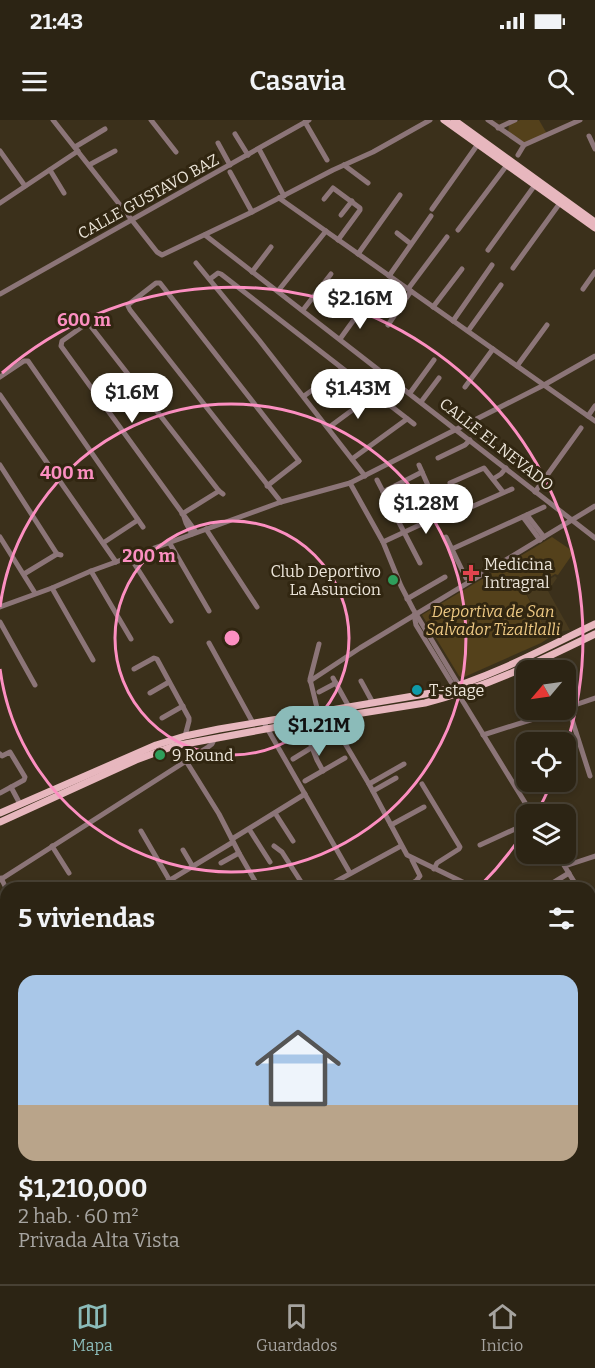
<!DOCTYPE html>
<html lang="es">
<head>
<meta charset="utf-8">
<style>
	:root { --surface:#2c2414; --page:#383022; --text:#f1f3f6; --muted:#a6a4a0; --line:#484134; --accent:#8bbbb9 }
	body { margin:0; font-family:Bitter,serif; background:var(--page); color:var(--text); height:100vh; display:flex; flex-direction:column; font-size:22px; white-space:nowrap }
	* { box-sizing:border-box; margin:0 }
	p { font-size:20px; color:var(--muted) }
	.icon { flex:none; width:33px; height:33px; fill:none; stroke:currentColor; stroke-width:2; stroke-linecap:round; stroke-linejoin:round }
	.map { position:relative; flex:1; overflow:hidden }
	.drawer { position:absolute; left:0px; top:762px; width:596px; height:402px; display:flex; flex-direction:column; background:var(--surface); border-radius:18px 18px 0 0; box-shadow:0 3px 9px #0003,0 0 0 2px var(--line) }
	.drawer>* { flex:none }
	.needle { width:39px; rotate:241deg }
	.buttons { position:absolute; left:516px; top:540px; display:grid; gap:12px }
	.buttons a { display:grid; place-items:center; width:60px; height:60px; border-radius:12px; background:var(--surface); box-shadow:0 3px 9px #0003,0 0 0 2px var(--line); font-size:30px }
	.price { position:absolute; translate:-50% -51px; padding:0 14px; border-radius:21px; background:#fff; color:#222; font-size:20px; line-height:39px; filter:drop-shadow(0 2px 3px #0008) }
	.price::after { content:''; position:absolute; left:50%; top:36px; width:18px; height:14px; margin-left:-9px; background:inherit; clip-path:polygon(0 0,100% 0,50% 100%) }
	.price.active { background:var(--accent); color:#111 }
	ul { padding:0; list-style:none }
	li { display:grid; align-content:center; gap:12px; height:318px; padding:0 18px }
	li+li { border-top:2px solid var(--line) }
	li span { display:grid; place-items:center; height:186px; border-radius:18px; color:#555 }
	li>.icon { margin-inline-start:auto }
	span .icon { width:108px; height:108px; fill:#fffc; stroke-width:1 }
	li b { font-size:26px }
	h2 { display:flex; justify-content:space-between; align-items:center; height:72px; padding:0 18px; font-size:26px }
	.status { display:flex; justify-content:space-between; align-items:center; height:42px; padding:0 30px; background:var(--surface); direction:ltr }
	.status svg { height:16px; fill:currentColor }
	header { display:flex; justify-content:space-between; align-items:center; height:78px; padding:0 18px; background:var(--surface); font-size:27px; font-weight:600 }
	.tab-bar { display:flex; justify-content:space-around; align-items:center; height:84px; border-top:2px solid var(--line); background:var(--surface); font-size:16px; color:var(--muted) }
	.tab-bar a { display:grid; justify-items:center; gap:3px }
	.tab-bar .active { color:var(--accent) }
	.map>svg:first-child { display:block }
	.built { fill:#483a1e }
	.green { fill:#54411b }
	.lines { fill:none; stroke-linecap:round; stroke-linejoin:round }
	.minor { stroke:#8c7578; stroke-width:5 }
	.major { stroke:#e7b7be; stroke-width:7 }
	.rail-casing { stroke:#b9b1a2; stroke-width:4 }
	.rail { stroke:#312611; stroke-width:1.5; stroke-dasharray:4.5; stroke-linecap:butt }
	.ring { fill:none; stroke:#fc8fc1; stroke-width:3 }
	.health-dot { fill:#e0444e; stroke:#312611; stroke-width:2 }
	.leisure-dot { fill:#2e9e5b; stroke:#312611; stroke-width:2 }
	.culture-dot { fill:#0f9aa8; stroke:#312611; stroke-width:2 }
	.labels { text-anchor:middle; stroke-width:6; stroke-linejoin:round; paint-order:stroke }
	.street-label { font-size:16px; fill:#ece5d9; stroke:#312611 }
	.poi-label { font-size:16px; fill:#ece5d9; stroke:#312611; text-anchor:start }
	.park-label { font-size:16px; font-style:italic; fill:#eec984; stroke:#312611 }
	.centre { fill:#fc8fc1; stroke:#312611; stroke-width:3 }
	.ring-label { font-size:18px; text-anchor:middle; font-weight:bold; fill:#fc8fc1; stroke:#312611; stroke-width:6; stroke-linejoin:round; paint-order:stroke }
</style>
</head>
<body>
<div class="status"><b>21:43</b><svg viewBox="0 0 49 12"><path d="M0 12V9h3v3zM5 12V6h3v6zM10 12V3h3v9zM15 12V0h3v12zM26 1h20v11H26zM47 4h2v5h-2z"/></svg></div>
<header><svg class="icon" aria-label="menu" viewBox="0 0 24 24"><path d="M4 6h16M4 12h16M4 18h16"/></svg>Casavia<svg class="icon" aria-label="search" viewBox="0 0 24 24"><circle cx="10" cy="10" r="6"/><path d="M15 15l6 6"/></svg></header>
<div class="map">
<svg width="595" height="1164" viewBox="0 0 595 1164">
	<rect width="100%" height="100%" fill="#3b301b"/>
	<path class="built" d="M 555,456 L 557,458 L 548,471 L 570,510 L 563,511 L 550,517 L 526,473 Z"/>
	<g class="green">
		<path d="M 520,0 L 539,0 L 547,14 L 525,24 L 508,12 L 509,5 Z"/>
		<path d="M 552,417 L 574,432 L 558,455 L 555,454 L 525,472 L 550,517 L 541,523 L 462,558 L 459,556 L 422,495 Z"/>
	</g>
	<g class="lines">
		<g class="minor">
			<path d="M 53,0 L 157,132 L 162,135 L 252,92 L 333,50 L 373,32 L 430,0"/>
			<path d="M 151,0 L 176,32"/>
			<path d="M 488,0 L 524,25"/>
			<path d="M 305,2 L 327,40"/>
			<path d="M 498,8 L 515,0"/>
			<path d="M 235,14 L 248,35"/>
			<path d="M 589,16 L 595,29"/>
			<path d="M 218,23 L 230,45"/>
			<path d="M 75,27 L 105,9"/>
			<path d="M 259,29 L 284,76"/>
			<path d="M 0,31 L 25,66"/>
			<path d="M 518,35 L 524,25 L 580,0"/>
			<path d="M 89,45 L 115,31"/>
			<path d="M 344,45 L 368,63"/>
			<path d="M 50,50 L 64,73"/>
			<path d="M 230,52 L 252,92"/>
			<path d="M 279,78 L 595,301"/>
			<path d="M 324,79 L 333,68 L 360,88 L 360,90 L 338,120"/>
			<path d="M 0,83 L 78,31"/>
			<path d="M 432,89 L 478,24"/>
			<path d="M 341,95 L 352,81"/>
			<path d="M 458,110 L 507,45"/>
			<path d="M 397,113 L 411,124"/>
			<path d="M 205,115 L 595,418"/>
			<path d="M 488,130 L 535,65"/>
			<path d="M 358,134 L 400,75"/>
			<path d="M 196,143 L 259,220 L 365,356"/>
			<path d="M 513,148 L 560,83"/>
			<path d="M 252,152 L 271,127"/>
			<path d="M 389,156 L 431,96"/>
			<path d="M 210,159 L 218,153 L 221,154 L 414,304"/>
			<path d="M 408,169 L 447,117"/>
			<path d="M 583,169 L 595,152"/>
			<path d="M 278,171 L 326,111"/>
			<path d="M 0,174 L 309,0"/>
			<path d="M 433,187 L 462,149"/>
			<path d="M 303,190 L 331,154"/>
			<path d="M 453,201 L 492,145"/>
			<path d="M 388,205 L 411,171"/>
			<path d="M 468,211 L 501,165"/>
			<path d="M 340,219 L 358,194 L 369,188"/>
			<path d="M 517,246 L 547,205"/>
			<path d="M 0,257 L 24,241 L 28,241 L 143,407"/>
			<path d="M 465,267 L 493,229"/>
			<path d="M 410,273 L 434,240"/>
			<path d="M 0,275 L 116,442"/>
			<path d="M 304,276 L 342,249"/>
			<path d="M 421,282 L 439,258"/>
			<path d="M 588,296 L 595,286"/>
			<path d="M 328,308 L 374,274"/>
			<path d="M 438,338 L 465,325 L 470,320"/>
			<path d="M 352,339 L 407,299"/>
			<path d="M 0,345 L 57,434 L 61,435"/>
			<path d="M 419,345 L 441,395"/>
			<path d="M 493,359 L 501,354 L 506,348"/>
			<path d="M 377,360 L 420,443"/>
			<path d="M 350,363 L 383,422 L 401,466 L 413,489 L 460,567"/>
			<path d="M 450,363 L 484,348 L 503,372"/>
			<path d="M 267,366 L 299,341"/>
			<path d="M 383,372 L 422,352"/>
			<path d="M 535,372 L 581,308"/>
			<path d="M 281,382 L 130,190 L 128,186 L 129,184 L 156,163 L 160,163 L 299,341"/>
			<path d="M 462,391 L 512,369"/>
			<path d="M 182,394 L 219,371"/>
			<path d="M 527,395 L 544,417"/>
			<path d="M 184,397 L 186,403 L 192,414"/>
			<path d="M 523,397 L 540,420"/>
			<path d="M 206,409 L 257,487"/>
			<path d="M 196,412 L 61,226 L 62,221 L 86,204 L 89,204 L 219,371 L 223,374"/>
			<path d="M 0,417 L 35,473"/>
			<path d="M 446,417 L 466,458"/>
			<path d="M 169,422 L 209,491"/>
			<path d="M 383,422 L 452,390"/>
			<path d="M 103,423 L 138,400"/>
			<path d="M 452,429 L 544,387"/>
			<path d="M 130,437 L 171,501"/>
			<path d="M 91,451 L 131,519"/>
			<path d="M 24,454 L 57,434"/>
			<path d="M 52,468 L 93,540"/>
			<path d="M 407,479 L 445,457"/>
			<path d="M 0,487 L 52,468 L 91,451 L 281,382 L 350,363 L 544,265 L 595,236"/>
			<path d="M 414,495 L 416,505 L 532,694"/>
			<path d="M 0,502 L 35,565"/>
			<path d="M 209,523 L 253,603"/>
			<path d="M 134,549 L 154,538 L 157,539 L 189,598 L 189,601 L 185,616"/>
			<path d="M 333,558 L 349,587"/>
			<path d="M 310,561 L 360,528 L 595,386"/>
			<path d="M 361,561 L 373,583"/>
			<path d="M 319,572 L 336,563"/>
			<path d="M 150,573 L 169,562"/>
			<path d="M 568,587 L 590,656"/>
			<path d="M 566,588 L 595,578"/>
			<path d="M 318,592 L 310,559 L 319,524"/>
			<path d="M 162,598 L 183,586"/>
			<path d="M 330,598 L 369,664 L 407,735 L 475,768"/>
			<path d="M 263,601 L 350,753"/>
			<path d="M 293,604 L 308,617 L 317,640 L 323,651"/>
			<path d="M 288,613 L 294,621 L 306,615"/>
			<path d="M 483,615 L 562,590"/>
			<path d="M 0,634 L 2,636 L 10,632 L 25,657 L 24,660 L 0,673"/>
			<path d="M 293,639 L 332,615"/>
			<path d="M 186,641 L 219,694 L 239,733 L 259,768"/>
			<path d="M 305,661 L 345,638"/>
			<path d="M 369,664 L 404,644"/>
			<path d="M 422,664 L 460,727 L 459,729 L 437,743 L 434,749"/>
			<path d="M 11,667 L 20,684"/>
			<path d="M 373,671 L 396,658"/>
			<path d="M 275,693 L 293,721"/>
			<path d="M 391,705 L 424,687"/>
			<path d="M 249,709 L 270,742"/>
			<path d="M 141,711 L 170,761"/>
			<path d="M 232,719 L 305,674"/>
			<path d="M 480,725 L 526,704"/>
			<path d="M 52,726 L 69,753"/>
			<path d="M 274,726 L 282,732 L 305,768"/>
			<path d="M 183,730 L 193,747"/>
			<path d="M 557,734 L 578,768"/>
			<path d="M 221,743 L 239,733"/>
			<path d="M 565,746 L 595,736"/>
			<path d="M 1,758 L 6,768"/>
			<path d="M 0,760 L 208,627 L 212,624 L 215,618"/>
			<path d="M 551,764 L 569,753"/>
			<path d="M 76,768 L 85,763 L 89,768"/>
			<path d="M 157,768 L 233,722"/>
			<path d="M 324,768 L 401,726"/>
			<path d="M 404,768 L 416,761 L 420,756 L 412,740"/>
			<path d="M 590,786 L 595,795"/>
			<path d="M 590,825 L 595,828"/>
			<path d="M 590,841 L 595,838"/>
			<path d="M 0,1040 L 6,1037"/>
			<path d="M 0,1071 L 6,1068"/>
			<path d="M 590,1079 L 595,1076"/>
			<path d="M 590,1109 L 595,1106"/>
			<path d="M 0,1117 L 6,1114"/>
			<path d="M 592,1119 L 595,1118"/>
			<path d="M 252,1158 L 256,1164"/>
			<path d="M 318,1158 L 322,1164"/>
			<path d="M 337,1158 L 341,1164"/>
			<path d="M 405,1158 L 409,1164"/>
			<path d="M 410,1158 L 415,1164 L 426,1158"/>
			<path d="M 378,1164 L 385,1161"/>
			<path d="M 489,1164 L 499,1158"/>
		</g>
		<g class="major">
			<path d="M 444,0 L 595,108"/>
			<path d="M 454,0 L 595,102"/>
			<path d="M 0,693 L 156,625 L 185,616 L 219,609 L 437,572 C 492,557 543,529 595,504"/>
			<path d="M 0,702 L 136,640 L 174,626 L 293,604 L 425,583 C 484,568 540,541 595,514"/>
			<path d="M 0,801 L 6,811"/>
			<path d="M 0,811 L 6,820"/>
			<path d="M 0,932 L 6,942"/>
			<path d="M 140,1158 L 144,1164"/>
			<path d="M 221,1158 L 224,1164"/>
		</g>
		<defs>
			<g id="rail">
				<path d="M 0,822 L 6,832"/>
				<path d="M 212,1158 L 215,1164"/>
			</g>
		</defs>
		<use href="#rail" class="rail-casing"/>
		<use href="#rail" class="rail"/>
	</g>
	<g class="ring">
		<circle cx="232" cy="518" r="117"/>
		<path d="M0 487A234 234 0 1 1 0 549"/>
		<path d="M551 664A351 351 0 0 1 536 694M526 709A351 351 0 0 1 480 766M2 253A351 351 0 0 1 566 626"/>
	</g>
	<path class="health-dot" d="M468 444h6v6h6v6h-6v6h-6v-6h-6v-6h6z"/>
	<g class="leisure-dot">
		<circle cx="393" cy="460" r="6"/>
		<circle cx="160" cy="635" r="6"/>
	</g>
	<circle class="culture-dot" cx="417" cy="570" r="6"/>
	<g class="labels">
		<g class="street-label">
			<text transform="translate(148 76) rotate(-29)" y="6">CALLE GUSTAVO BAZ</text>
			<text transform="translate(497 324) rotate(38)" y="6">CALLE EL NEVADO</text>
		</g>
		<g class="poi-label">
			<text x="484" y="450">Medicina<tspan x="484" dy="18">Intragral</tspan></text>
			<text x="381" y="457" text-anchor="end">Club Deportivo<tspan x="381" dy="18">La Asuncion</tspan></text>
			<text x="429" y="576">T-stage</text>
			<text x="172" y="641">9 Round</text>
		</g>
		<g class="park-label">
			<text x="493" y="497">Deportiva de San<tspan x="493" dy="18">Salvador Tizaltlalli</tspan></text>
		</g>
	</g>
	<circle cx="232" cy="518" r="9" class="centre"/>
	<g class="ring-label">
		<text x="84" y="206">600 m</text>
		<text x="67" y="359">400 m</text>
		<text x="149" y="442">200 m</text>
	</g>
</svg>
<div class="buttons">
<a><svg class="needle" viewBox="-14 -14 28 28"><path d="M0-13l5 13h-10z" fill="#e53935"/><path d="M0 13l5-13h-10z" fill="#a6a4a0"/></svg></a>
<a><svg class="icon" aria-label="locate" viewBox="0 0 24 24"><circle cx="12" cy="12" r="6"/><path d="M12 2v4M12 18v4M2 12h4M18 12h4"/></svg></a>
<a><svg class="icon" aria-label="layers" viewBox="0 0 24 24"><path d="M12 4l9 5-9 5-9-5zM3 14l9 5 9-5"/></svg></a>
</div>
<b class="price" style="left:360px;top:210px">$2.16M</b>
<b class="price" style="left:358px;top:300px">$1.43M</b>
<b class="price" style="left:132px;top:304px">$1.6M</b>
<b class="price" style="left:426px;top:415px">$1.28M</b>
<b class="price active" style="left:319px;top:637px">$1.21M</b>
<section class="drawer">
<h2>5 viviendas<svg class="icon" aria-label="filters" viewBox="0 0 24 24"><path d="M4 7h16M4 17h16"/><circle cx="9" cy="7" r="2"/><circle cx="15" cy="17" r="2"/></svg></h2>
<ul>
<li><span style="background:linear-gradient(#a9c7e8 70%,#b9a48a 0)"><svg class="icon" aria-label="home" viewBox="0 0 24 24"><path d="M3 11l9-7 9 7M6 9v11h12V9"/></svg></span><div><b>$1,210,000</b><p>2 hab. · 60 m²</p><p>Privada Alta Vista</p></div></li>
</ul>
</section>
</div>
<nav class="tab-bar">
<a class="active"><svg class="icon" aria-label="map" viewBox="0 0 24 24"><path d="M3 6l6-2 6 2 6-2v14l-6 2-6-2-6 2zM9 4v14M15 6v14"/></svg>Mapa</a>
<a><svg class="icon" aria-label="saved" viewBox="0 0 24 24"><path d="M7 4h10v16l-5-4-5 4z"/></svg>Guardados</a>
<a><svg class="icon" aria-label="home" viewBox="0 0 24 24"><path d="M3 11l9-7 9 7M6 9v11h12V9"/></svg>Inicio</a>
</nav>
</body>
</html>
